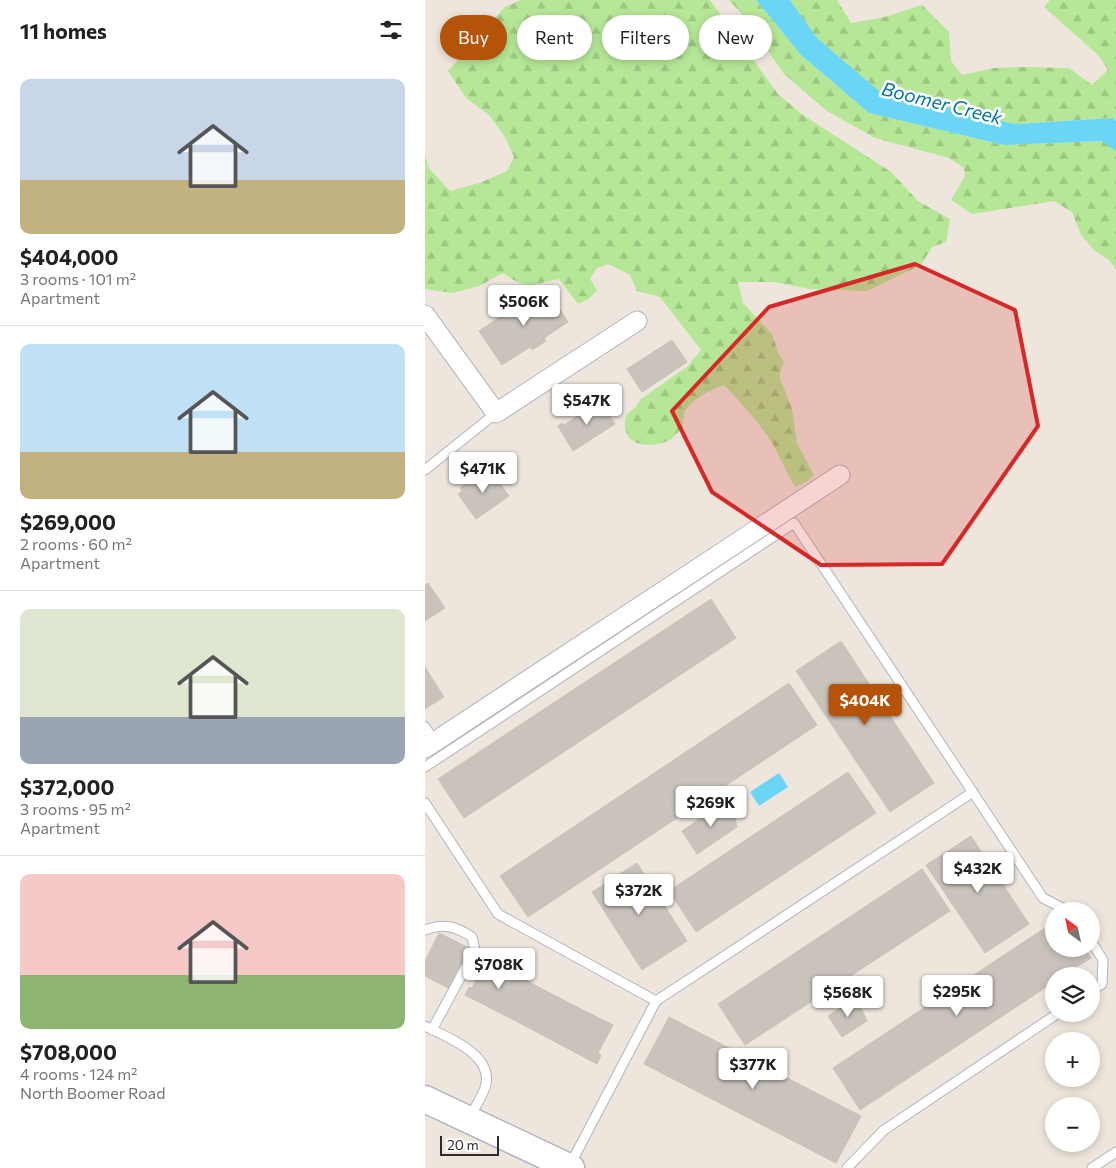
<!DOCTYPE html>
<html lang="en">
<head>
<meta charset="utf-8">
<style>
	:root { --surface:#fff; --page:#f6f6f6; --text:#222; --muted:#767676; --line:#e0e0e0; --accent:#b45309 }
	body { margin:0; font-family:Commissioner,sans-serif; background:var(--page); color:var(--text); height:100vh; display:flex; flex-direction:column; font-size:19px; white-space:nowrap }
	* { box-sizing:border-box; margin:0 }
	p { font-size:16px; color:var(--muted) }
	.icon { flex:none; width:28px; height:28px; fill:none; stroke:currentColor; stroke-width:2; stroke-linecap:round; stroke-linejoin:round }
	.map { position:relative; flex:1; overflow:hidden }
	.sheet { display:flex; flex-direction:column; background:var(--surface); width:425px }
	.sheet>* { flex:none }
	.banner { position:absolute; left:15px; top:15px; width:475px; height:45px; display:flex; gap:10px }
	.needle { width:32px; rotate:327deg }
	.controls { position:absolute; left:620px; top:902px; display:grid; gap:10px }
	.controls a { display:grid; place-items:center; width:55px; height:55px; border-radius:50%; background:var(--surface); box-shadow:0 2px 8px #0003; font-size:25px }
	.scale { position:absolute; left:15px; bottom:12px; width:59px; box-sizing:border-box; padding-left:5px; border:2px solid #2b2b2b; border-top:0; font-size:14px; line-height:18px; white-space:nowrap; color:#2b2b2b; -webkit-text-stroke:4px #fff; paint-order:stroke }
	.price { position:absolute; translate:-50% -42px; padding:0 11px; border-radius:5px; background:#fff; color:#222; font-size:16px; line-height:32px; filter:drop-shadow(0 1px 2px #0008) }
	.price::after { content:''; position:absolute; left:50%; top:30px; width:15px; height:11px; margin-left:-8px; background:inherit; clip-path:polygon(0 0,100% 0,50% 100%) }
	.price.on { background:var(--accent); color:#fff }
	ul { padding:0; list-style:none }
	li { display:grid; align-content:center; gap:10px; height:265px; padding:0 20px }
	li+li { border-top:1px solid var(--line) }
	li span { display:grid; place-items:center; height:155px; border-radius:10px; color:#555 }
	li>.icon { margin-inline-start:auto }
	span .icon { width:90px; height:90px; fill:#fffc; stroke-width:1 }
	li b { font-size:21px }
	h2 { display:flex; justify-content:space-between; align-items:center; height:60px; padding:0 20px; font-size:21px }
	.tag { padding:0 18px; border-radius:22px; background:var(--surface); box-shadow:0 2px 8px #0003; font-size:18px; line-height:45px }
	.tag.on { background:var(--accent); color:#fff }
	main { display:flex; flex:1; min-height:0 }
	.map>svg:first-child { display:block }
	.forest { fill:url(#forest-firs) }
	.water { fill:#6ad5f5 }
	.building { fill:#c9c3bc; stroke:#cac2b6 }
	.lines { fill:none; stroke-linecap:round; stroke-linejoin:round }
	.lane-casing { stroke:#b1b4c0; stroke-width:11 }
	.street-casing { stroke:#b1b4c0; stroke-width:21 }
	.secondary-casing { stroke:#b1b4c0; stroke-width:29 }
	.lane { stroke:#fff; stroke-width:9 }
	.street { stroke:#fff; stroke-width:19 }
	.secondary { stroke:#fff; stroke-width:26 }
	.marked { fill:#d62828; fill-opacity:0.2; stroke:#d62828; stroke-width:4; stroke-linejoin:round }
	.labels { text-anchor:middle; stroke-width:5; stroke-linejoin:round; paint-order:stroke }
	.water-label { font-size:19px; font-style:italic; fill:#0674a5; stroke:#fff }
</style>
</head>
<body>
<main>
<section class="sheet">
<h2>11 homes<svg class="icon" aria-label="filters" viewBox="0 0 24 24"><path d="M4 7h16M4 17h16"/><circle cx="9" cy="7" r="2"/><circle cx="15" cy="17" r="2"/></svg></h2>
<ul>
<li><span style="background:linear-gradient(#c9d6e8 65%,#c2b280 0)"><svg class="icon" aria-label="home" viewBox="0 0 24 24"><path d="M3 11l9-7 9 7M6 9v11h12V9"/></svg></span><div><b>$404,000</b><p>3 rooms · 101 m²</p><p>Apartment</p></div></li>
<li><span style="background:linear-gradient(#bfe0f5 70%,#c2b280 0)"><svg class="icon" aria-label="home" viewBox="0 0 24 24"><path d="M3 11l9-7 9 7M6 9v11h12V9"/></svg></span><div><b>$269,000</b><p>2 rooms · 60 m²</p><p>Apartment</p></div></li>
<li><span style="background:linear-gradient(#dfe7d0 70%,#9aa5b1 0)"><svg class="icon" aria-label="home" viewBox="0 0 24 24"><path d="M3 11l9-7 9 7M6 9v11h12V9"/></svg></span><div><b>$372,000</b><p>3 rooms · 95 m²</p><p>Apartment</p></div></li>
<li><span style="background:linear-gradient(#f6c9c9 65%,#8fb573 0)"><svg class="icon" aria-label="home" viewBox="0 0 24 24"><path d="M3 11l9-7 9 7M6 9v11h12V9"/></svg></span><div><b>$708,000</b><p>4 rooms · 124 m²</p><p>North Boomer Road</p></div></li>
</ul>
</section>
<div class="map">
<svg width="691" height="1168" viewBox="0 0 691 1168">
	<defs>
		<pattern id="forest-firs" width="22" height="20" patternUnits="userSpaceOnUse" patternTransform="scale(1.25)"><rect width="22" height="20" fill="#b5e796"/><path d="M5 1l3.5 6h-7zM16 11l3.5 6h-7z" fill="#9cc681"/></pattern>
	</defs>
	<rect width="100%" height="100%" fill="#eee6dd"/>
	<g class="forest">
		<path d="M 96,0 L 285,0 L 353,94 L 378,115 L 466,172 L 493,201 L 525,219 L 521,242 L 507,247 L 496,265 L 442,291 L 385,289 L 349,282 L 313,282 L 318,303 L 347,334 L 353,352 L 359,362 L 354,376 L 367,409 L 372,443 L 389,475 L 382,482 L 370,487 C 363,475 358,464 352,452 C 339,427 318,405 299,385 C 286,390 262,401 259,415 C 258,419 258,424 258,427 C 253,432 248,438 243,441 C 228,447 202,448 200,427 C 199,423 201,419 201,415 L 211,407 L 216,399 L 263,366 L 276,350 L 235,297 L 212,291 L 205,275 L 184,264 L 172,268 L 165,279 L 172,290 L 164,299 L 153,304 L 134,279 C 107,284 103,291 78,273 L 54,286 L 28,293 L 0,289 L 0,155 L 4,168 L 25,191 L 57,182 L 82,171 L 89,157 L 80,137 L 64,115 L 41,98 L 23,71 L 80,7 Z"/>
		<path d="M 304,0 L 331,0 L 376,55 L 444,113 L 579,145 L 678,141 L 691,151 L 691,270 L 684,260 L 669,250 L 656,235 L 647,212 L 629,201 L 547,214 L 526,200 L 540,176 L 539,168 L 524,158 L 450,138 L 402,111 L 359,74 L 316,13 Z"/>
		<path d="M 365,0 L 412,0 L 426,23 L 460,17 L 497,5 L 524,32 L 526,61 L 537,75 L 569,68 L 602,67 L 644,68 L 667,85 L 683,70 L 674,56 L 619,7 L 625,0 L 691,0 L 691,121 L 687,118 L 589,124 L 454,91 L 392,38 Z"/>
	</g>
	<g class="water">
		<path d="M 331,0 L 365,0 L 392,38 L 454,91 L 589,124 L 688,118 L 691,121 L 691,151 L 677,141 L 579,145 L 444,113 L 376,55 Z"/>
		<path d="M 354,773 L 363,787 L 334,806 L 325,792 Z"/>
	</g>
	<g class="building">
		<path d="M 120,287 L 143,322 L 119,338 L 121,341 L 107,350 L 105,347 L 77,365 L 54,331 Z"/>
		<path d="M 247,340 L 262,362 L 217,392 L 202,369 Z"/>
		<path d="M 175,401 L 190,424 L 148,451 L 133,426 L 137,423 L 139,425 Z"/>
		<path d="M 65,469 L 84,496 L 51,519 L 33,494 L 37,491 L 35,488 L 48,479 L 50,481 Z"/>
		<path d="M 3,583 L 20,608 L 0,621 L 0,585 Z"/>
		<path d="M 286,599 L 311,638 L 39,818 L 13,779 Z"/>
		<path d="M 416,641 L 509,783 L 465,812 L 371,671 Z"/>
		<path d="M 0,667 L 19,697 L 0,709 Z"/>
		<path d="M 364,683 L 392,725 L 103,917 L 75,876 Z"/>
		<path d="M 423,772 L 451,813 L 271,932 L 244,891 Z"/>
		<path d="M 296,804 L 309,813 L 312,827 L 272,854 L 257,831 Z"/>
		<path d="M 546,836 L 604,924 L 560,953 L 501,865 Z"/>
		<path d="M 212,863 L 262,941 L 217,970 L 167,892 Z"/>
		<path d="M 497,869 L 525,911 L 320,1045 L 293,1004 Z"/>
		<path d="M 629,922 L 629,949 L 660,949 L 666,958 L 637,976 L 629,976 L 629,982 L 435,1110 L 408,1068 Z"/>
		<path d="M 14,933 L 48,950 L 27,990 L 0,976 L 0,961 Z"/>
		<path d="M 61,960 L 106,983 L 87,1019 L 40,995 L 44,987 L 47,988 Z"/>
		<path d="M 106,983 L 144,1003 L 125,1039 L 87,1019 Z"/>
		<path d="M 428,999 L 437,1010 L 442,1021 L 417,1037 L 403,1016 Z"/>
		<path d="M 144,1003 L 188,1025 L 173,1053 L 176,1055 L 172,1064 L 125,1039 Z"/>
		<path d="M 244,1017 L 436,1116 L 411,1163 L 219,1064 Z"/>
	</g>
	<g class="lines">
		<defs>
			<g id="lane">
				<path d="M 0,470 L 71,413"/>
				<path d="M 0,727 L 10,742"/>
				<path d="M 0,767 L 369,523 L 618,898 L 643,911"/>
				<path d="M 0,803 L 73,914 L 231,1001 L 548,792"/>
				<path d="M 0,930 C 19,923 30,926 47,937 L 50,950 L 7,1030"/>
				<path d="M 666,941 L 678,960 L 677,984 L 666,991"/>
				<path d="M 0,1026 C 22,1037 67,1054 61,1084 C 59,1095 49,1108 44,1119"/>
				<path d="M 145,1165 L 231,1001"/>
				<path d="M 422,1168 L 459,1130 L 632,1014"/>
				<path d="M 667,1168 L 691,1152"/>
			</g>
			<g id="street">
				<path d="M 0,315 L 71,413 L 212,321"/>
				<path d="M 0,748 L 415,475"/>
			</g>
			<path id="secondary" d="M 0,1099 L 146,1168"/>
		</defs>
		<use href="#lane" class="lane-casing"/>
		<use href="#street" class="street-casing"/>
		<use href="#secondary" class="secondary-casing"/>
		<use href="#lane" class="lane"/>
		<use href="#street" class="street"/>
		<use href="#secondary" class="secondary"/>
	</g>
	<path class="marked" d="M 490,264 L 590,310 L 613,426 L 517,564 L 396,565 L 287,492 L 247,411 L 344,307 Z"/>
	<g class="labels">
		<g class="water-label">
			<text transform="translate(517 103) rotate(14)" y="7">Boomer Creek</text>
		</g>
	</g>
</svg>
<div class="controls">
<a><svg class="needle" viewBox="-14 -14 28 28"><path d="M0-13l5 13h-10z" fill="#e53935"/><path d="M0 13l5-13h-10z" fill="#767676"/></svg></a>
<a><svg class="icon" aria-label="layers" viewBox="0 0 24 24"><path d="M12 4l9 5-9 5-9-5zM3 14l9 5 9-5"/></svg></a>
<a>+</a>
<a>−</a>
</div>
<div class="scale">20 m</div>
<b class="price" style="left:99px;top:327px">$506K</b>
<b class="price" style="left:162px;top:426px">$547K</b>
<b class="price" style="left:58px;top:494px">$471K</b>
<b class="price on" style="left:440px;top:726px">$404K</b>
<b class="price" style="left:286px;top:828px">$269K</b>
<b class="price" style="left:553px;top:894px">$432K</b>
<b class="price" style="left:214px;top:916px">$372K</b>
<b class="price" style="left:74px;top:990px">$708K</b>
<b class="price" style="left:532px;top:1017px">$295K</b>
<b class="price" style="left:423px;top:1018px">$568K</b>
<b class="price" style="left:328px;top:1090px">$377K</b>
<div class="banner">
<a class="tag on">Buy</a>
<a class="tag">Rent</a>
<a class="tag">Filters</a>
<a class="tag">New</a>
</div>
</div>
</main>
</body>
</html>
